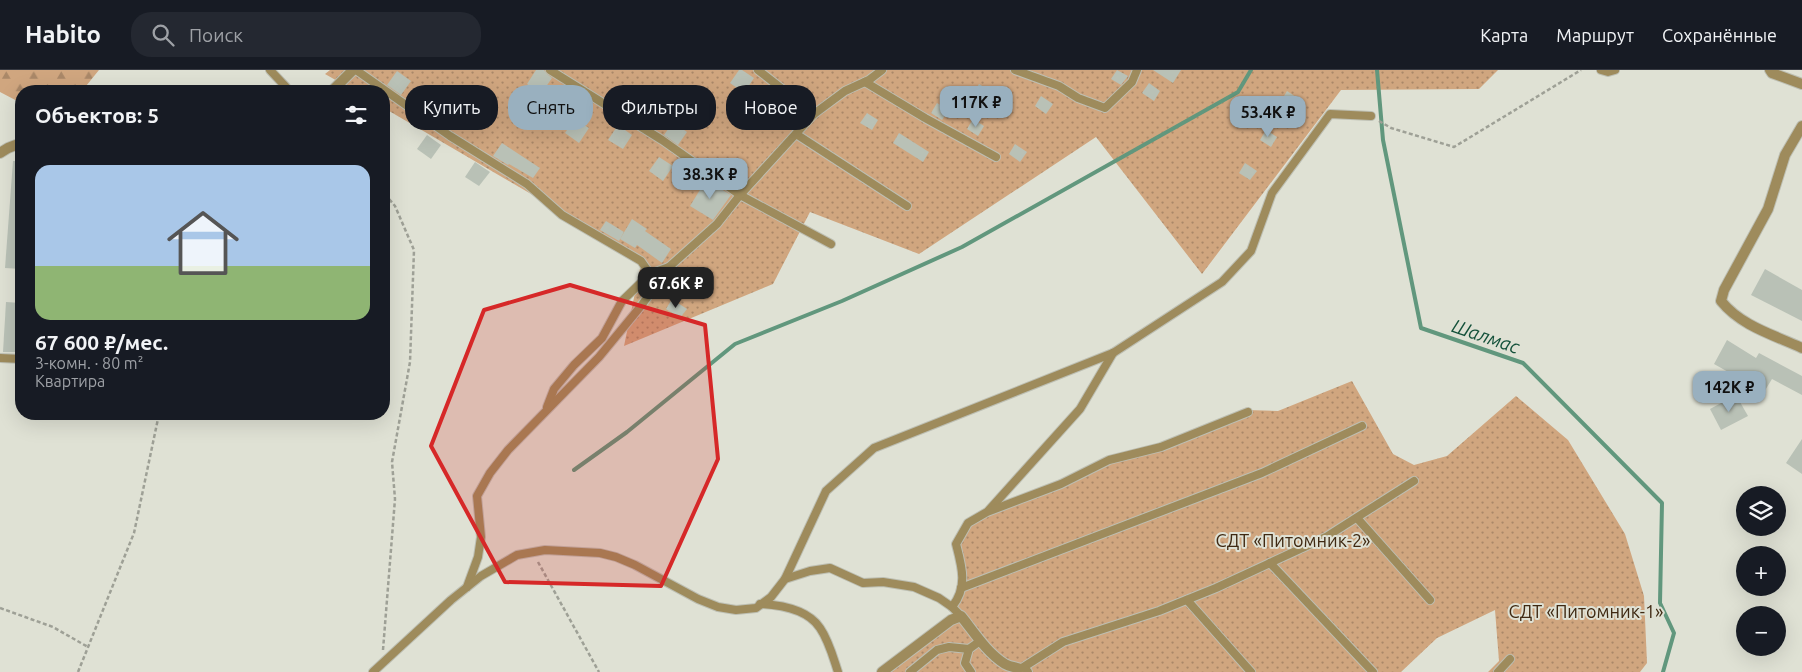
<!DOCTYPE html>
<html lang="ru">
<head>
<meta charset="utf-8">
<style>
	:root { --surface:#171b24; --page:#242831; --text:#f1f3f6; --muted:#9ea1a6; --line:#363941; --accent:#99b0bf }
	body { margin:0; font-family:Ubuntu,sans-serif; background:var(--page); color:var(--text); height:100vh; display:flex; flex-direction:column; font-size:19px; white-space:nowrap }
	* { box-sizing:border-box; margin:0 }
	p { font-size:16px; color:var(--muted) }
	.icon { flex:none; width:28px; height:28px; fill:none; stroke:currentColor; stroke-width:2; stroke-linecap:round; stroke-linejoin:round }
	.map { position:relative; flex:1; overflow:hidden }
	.side { position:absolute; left:15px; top:15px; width:375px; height:335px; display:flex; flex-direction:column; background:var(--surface); border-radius:20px; box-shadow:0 5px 20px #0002 }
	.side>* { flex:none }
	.guide { position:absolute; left:405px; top:15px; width:475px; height:45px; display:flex; gap:10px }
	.fabs { position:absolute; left:1736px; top:416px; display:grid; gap:10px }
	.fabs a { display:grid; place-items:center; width:50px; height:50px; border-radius:50%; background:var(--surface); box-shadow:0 5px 20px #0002; font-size:25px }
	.price { position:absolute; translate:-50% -42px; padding:0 11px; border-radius:10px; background:var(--accent); color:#111; font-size:16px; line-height:32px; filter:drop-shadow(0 1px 2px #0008) }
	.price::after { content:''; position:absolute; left:50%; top:30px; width:15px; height:11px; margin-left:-8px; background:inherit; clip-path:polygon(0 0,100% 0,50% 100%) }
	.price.current { background:#222; color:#fff }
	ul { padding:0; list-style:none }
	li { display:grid; align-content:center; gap:10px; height:265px; padding:0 20px }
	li+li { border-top:1px solid var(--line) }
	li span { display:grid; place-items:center; height:155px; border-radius:15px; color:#555 }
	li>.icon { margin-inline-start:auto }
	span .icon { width:90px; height:90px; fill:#fffc; stroke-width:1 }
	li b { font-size:21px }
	h2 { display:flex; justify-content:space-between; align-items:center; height:60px; padding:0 20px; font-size:21px }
	.pill { padding:0 18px; border-radius:20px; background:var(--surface); box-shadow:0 5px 20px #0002; font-size:18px; line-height:45px }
	.pill.current { background:var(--accent); color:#111 }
	header { display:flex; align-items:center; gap:30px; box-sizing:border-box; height:70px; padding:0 25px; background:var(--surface); border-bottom:1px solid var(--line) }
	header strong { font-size:24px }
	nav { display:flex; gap:28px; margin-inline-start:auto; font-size:18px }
	.search { width:350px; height:45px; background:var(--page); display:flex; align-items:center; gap:12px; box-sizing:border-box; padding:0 18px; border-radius:20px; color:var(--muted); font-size:19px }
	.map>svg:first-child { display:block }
	.forest { fill:url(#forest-firs) }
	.park { fill:url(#park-dots) }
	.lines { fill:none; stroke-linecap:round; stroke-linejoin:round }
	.stream { stroke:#61977d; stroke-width:4 }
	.building { fill:#b9c1b6 }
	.service-casing { stroke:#bdbfb3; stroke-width:10 }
	.minor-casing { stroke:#bdbfb3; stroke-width:12 }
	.path { stroke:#9ea096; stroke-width:2.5; stroke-dasharray:4 2.5; stroke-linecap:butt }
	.service { stroke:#9e8b5c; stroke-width:8 }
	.minor { stroke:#9e8b5c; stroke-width:10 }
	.marked { fill:#d62828; fill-opacity:0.2; stroke:#d62828; stroke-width:4; stroke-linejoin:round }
	.labels { text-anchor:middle; stroke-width:4; stroke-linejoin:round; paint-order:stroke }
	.park-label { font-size:18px; fill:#3f2912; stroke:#dfe1d4 }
	.water-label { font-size:19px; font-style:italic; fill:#14513a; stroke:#dfe1d4 }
</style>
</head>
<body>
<header>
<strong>Habito</strong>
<div class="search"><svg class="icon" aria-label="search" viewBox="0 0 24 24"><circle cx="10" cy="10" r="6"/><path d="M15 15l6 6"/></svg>Поиск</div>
<nav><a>Карта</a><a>Маршрут</a><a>Сохранённые</a></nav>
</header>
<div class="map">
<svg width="1802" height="602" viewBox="0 0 1802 602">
	<defs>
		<pattern id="forest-firs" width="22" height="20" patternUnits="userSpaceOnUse" patternTransform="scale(1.25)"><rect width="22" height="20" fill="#d0a67f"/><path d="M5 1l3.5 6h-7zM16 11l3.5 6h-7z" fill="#aa8868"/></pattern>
		<pattern id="park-dots" width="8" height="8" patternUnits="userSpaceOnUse" patternTransform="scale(1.25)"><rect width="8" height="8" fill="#d0a67f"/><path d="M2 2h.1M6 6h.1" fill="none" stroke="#aa8868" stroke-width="1.8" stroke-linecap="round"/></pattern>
	</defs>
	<rect width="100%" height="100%" fill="#dfe1d4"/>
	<path class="forest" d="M 0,0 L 99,0 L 82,21 L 21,21 L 21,33 L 0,22 Z"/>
	<g class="park">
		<path d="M 330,0 L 1498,0 L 1479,19 L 1341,20 L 1202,204 L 1096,67 L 919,184 L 810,142 L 773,214 L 624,276 L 642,189 L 384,38 L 384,21 L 355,21 L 325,4 Z"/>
		<path d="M 1352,311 L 1393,384 L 1414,395 L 1447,386 L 1516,326 L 1568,370 L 1625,464 L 1644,526 L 1647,593 L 1640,602 L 1488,602 L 1499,591 L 1495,540 L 1437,568 L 1401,602 L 886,602 L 964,545 L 959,539 L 952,534 C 962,513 958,495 953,474 L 967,449 L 1246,340 L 1278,341 Z"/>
	</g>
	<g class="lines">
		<g class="stream">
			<path d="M 1377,0 L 1383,70 L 1421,258 L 1523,293 L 1662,433 L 1660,533 L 1674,563 L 1663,602"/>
			<path d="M 574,400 L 627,362 L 735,274 L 842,231 L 962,177 L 1238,22 L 1251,0"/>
		</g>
	</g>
	<g class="building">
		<path d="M 536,0 L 544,0 L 547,4 L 552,8 L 541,24 L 527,14 Z"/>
		<path d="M 739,0 L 742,0 L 754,8 L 744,23 L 730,13 Z"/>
		<path d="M 1117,0 L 1128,6 L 1121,15 L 1111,9 Z"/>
		<path d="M 1153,0 L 1181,0 L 1173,13 Z"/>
		<path d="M 397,1 L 411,11 L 401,25 L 387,15 Z"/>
		<path d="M 1149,13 L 1160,21 L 1154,31 L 1142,23 Z"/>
		<path d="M 979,14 L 991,21 L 984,31 L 973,24 Z"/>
		<path d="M 1287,21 L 1299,29 L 1292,38 L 1281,31 Z"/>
		<path d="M 1041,26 L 1053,34 L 1046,44 L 1035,36 Z"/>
		<path d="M 937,33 L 949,40 L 942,50 L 931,43 Z"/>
		<path d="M 533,36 L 547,46 L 537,60 L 523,50 Z"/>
		<path d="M 867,43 L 878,50 L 872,60 L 860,53 Z"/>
		<path d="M 574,49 L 589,58 L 579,73 L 565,63 Z"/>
		<path d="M 973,49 L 984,56 L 978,66 L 967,59 Z"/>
		<path d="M 673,52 L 687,62 L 678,75 L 664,65 Z"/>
		<path d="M 618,55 L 632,65 L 623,79 L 608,70 Z"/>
		<path d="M 1266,60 L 1277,67 L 1271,77 L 1260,70 Z"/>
		<path d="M 899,63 L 929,82 L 923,92 L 893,73 Z"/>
		<path d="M 427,65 L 441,75 L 431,89 L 417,79 Z"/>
		<path d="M 502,73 L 540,98 L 533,108 L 509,94 L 508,95 L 493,86 Z"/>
		<path d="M 1015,74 L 1027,82 L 1020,92 L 1009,84 Z"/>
		<path d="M 659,87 L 673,96 L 663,111 L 649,101 Z"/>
		<path d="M 13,91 L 21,91 L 21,199 L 5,198 Z"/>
		<path d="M 475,92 L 490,102 L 479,116 L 465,107 Z"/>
		<path d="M 1245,93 L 1257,101 L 1250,110 L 1239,103 Z"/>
		<path d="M 706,110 L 731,125 L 713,150 L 690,136 Z"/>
		<path d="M 632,149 L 647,159 L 645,161 L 671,179 L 662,193 L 637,175 L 635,178 L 620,169 Z"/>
		<path d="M 606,151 L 624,162 L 619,171 L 600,160 Z"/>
		<path d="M 1765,199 L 1802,220 L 1802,251 L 1751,225 Z"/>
		<path d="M 672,229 L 687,239 L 680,248 L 666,239 Z"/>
		<path d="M 6,232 L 21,233 L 21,282 L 3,282 Z"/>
		<path d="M 1727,270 L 1756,288 L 1759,283 L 1802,306 L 1802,325 L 1772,309 L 1764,322 L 1714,294 Z"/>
		<path d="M 1736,325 L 1748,346 L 1721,360 L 1710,339 Z"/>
		<path d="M 1802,369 L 1802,404 L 1786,393 Z"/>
	</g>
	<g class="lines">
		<defs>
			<g id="service">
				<path d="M 270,0 L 286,17 L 288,21"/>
				<path d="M 356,0 L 450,66 L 527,114 L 562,145 L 641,191 L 650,204"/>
				<path d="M 550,0 L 662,70 L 740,125 L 831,174"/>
				<path d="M 758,0 L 814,44"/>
				<path d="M 1015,0 L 1059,16 L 1078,28 L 1105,38 L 1132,12 L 1137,0"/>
				<path d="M 1601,0 L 1608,2 L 1615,0"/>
				<path d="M 865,12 L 925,48 L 996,87"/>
				<path d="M 796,64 L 907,136"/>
				<path d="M 0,288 L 21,289"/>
				<path d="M 547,337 L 554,319 L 574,295 L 602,268 L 622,231 L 650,204 L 669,197"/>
				<path d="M 989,440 L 1080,339 L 1113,283"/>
				<path d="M 1357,448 L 1430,530"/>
				<path d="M 1270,493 L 1373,602"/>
				<path d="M 785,509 L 826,421 L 874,378 L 1113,283 L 1222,212 L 1251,181 L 1272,123 L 1330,44 L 1371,46"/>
				<path d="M 467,517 L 478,487 L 481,467 L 477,426 L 490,403 L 508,380 L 599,287 L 641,236 L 669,197 L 717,154 L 740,125 L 814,44 L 845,21 L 869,10 L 882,0"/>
				<path d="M 961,518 L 1262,403 L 1362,356"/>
				<path d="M 1187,530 L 1251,602"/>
				<path d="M 760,534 C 781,535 808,540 820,558 C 829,571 833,587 838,602"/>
				<path d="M 952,537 C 968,517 962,497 956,474 L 968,453 L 987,442 L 1061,414 L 1109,390 L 1161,377 L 1248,342"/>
				<path d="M 969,579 L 965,593 L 971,602"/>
				<path d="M 1022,598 L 1063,572 L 1159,541 L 1216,518 L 1326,467 L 1414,411"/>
				<path d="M 373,602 L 451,530 L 481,506 L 517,485 L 545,480 L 600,483 L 616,487 L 635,495 L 698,529 L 718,537 L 736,540 L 756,538 L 771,527 L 785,509 L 810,501 L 830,498 L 863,513 L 883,512 L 914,517 L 939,528 L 952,537 L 961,546"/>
				<path d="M 910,602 L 937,580 L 949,577 L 969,579 L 980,571"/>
				<path d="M 1498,602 L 1510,589"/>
			</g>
			<g id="minor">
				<path d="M 1770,0 L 1772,3 L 1802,14"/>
				<path d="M 332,21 L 353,0"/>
				<path d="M 1802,56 L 1785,85 L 1768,139 L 1724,220 L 1721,231 C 1741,256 1774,265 1802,278"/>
				<path d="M 0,83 L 8,78 L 21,73"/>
				<path d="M 882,602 L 951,550 L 961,546 C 974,562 987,583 1005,594 C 1012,598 1020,597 1027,602"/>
			</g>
		</defs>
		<use href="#service" class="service-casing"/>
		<use href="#minor" class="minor-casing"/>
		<g class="path">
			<path d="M 1379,51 L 1391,58 L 1454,77 L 1581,0"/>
			<path d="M 538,492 L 599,602"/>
			<path d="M 0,538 L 53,557 L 88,577"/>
			<path d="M 383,580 L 395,429 L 392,392 L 410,292 L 414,180 L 395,136 L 384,123"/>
			<path d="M 78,602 L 134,463 L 159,344"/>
		</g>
		<use href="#service" class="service"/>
		<use href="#minor" class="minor"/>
	</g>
	<path class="marked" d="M 570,215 L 705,255 L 718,389 L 661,516 L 505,512 L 431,376 L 484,240 Z"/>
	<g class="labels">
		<g class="park-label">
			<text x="1293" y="477">СДТ «Питомник-2»</text>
			<text x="1586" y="548">СДТ «Питомник-1»</text>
		</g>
		<g class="water-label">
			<text transform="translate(1486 266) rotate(19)" y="7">Шалмас</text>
		</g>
	</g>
</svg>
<div class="fabs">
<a><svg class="icon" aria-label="layers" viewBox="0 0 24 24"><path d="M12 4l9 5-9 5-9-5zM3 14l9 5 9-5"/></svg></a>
<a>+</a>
<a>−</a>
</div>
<b class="price" style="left:976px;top:58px">117K ₽</b>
<b class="price" style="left:1268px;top:68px">53.4K ₽</b>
<b class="price" style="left:710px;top:130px">38.3K ₽</b>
<b class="price current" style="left:676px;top:239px">67.6K ₽</b>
<b class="price" style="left:1729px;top:343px">142K ₽</b>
<div class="guide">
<a class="pill">Купить</a>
<a class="pill current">Снять</a>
<a class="pill">Фильтры</a>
<a class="pill">Новое</a>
</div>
<section class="side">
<h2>Объектов: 5<svg class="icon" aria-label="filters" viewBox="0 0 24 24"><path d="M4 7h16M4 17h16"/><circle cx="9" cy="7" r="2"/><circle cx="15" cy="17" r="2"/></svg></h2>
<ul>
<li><span style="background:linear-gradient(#a9c7e8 65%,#8fb573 0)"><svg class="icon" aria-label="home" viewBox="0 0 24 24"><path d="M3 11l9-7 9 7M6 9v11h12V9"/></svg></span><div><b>67 600 ₽/мес.</b><p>3-комн. · 80 m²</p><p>Квартира</p></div></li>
</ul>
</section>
</div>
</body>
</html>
